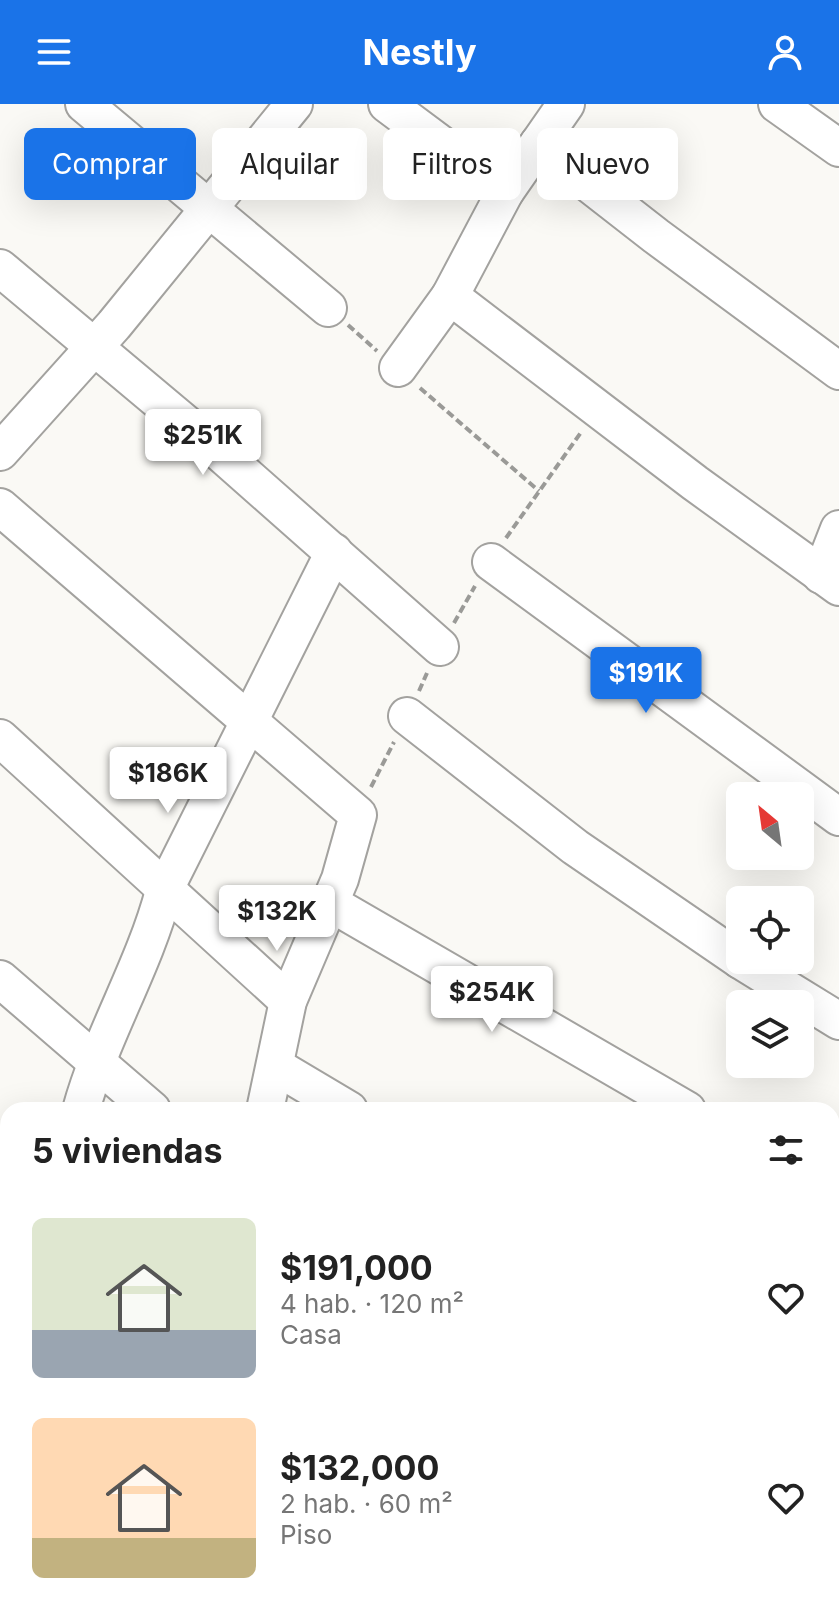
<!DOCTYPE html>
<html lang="es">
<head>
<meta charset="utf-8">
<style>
	:root { --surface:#fff; --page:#f6f6f6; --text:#222; --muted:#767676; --accent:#1a73e8 }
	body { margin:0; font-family:Inter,sans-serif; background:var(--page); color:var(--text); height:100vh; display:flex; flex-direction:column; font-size:30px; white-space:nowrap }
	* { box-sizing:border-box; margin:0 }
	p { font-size:26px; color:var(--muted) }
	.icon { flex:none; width:44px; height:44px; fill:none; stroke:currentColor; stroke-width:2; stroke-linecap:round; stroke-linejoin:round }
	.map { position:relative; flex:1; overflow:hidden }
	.drawer { position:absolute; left:0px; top:998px; width:840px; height:512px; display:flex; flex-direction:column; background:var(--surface); border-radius:24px 24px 0 0; box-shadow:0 8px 32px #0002 }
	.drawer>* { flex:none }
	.guide { position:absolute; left:24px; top:24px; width:792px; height:72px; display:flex; gap:16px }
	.needle { width:52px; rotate:331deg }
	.fabs { position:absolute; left:726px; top:678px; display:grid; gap:16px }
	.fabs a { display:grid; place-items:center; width:88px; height:88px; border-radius:12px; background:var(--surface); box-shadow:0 8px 32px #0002; font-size:40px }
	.price { position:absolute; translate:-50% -68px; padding:0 18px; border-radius:8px; background:#fff; color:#222; font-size:26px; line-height:52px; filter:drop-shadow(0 2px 4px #0008) }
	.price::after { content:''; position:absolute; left:50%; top:48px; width:24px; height:18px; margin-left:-12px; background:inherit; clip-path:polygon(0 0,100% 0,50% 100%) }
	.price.on { background:var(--accent); color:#fff }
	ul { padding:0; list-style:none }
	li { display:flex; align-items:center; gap:24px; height:200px; padding:0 32px }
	li span { display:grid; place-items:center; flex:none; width:224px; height:160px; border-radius:12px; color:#555 }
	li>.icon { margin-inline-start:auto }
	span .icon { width:96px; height:96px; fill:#fffc; stroke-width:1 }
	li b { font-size:34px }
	h2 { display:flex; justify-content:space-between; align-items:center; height:96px; padding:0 32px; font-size:34px }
	.pill { padding:0 28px; border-radius:12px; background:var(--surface); box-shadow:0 8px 32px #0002; font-size:28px; line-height:72px }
	.pill.on { background:var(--accent); color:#fff }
	header { display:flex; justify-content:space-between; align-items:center; height:104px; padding:0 32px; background:var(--accent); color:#fff; font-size:36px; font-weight:700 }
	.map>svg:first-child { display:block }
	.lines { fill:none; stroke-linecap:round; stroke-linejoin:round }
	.minor-casing { stroke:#a3a29f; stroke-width:40 }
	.path { stroke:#9a9a97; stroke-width:4; stroke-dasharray:8 4; stroke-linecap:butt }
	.minor { stroke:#fff; stroke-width:36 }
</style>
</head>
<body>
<header><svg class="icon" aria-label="menu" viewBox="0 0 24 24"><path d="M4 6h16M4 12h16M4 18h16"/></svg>Nestly<svg class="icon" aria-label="person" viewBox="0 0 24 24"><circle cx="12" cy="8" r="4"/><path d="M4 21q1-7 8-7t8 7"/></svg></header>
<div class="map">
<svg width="839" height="1510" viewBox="0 0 839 1510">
	<rect width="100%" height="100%" fill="#faf9f5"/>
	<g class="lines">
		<defs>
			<g id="minor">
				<path d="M 84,0 L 328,204"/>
				<path d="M 387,0 L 505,88"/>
				<path d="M 777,0 L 839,44"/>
				<path d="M 538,40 L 656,132 L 839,267"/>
				<path d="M 0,164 L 216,345 L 440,543"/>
				<path d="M 450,192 L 695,379 L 839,483"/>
				<path d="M 398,264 L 450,192 L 505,88 L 566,0"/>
				<path d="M 0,348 L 114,221 L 294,0"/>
				<path d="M 0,403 L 358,711 L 340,775 L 288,897 L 265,1006"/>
				<path d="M 491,458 L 839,713"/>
				<path d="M 821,471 L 839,425"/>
				<path d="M 407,612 L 575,743 L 740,856"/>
				<path d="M 0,634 L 288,897"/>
				<path d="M 330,799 L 687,1006"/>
				<path d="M 740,856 L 839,917"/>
				<path d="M 0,875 L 152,1006"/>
				<path d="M 275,962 L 349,1006"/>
				<path d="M 81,1006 C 102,930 144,863 164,787 L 334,448"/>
				<path d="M 832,1094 L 839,1098"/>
				<path d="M 0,1122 L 8,1129"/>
				<path d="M 832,1232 L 839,1218"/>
				<path d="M 832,1285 L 839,1289"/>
				<path d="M 832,1474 L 839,1478"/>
				<path d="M 142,1502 L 153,1510"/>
				<path d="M 507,1502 L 522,1510"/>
				<path d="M 658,1510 L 662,1502"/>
			</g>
		</defs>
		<use href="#minor" class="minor-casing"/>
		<g class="path">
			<path d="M 348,221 L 377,247"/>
			<path d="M 420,284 L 539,387"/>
			<path d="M 506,434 L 582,327"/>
			<path d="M 454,519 L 475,482"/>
			<path d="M 419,587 L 427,569"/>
			<path d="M 371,683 L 394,638"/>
		</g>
		<use href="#minor" class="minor"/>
	</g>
</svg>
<div class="fabs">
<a><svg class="needle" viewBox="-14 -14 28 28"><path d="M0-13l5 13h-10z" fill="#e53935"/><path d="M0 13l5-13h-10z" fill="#767676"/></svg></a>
<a><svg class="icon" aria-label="locate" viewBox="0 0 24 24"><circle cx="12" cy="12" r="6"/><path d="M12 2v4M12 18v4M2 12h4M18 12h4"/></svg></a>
<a><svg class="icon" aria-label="layers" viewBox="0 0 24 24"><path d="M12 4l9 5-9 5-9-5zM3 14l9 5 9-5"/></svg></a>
</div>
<b class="price" style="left:203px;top:373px">$251K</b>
<b class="price on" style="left:646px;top:611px">$191K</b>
<b class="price" style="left:168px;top:711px">$186K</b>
<b class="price" style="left:277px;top:849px">$132K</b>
<b class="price" style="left:492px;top:930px">$254K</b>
<div class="guide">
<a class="pill on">Comprar</a>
<a class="pill">Alquilar</a>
<a class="pill">Filtros</a>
<a class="pill">Nuevo</a>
</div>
<section class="drawer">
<h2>5 viviendas<svg class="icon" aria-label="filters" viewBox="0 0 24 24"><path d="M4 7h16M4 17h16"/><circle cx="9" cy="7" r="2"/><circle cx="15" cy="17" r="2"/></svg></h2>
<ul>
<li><span style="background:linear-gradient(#dfe7d0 70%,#9aa5b1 0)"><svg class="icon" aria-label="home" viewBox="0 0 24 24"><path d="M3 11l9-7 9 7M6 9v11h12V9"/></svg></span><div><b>$191,000</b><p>4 hab. · 120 m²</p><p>Casa</p></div><svg class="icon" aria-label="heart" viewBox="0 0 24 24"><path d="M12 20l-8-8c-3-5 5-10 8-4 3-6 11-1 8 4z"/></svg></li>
<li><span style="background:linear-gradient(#ffd9b3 75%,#c2b280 0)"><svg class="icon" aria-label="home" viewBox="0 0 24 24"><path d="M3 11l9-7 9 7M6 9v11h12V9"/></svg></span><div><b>$132,000</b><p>2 hab. · 60 m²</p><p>Piso</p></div><svg class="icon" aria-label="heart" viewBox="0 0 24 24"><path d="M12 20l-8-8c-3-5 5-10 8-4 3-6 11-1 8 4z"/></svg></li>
</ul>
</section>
</div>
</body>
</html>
